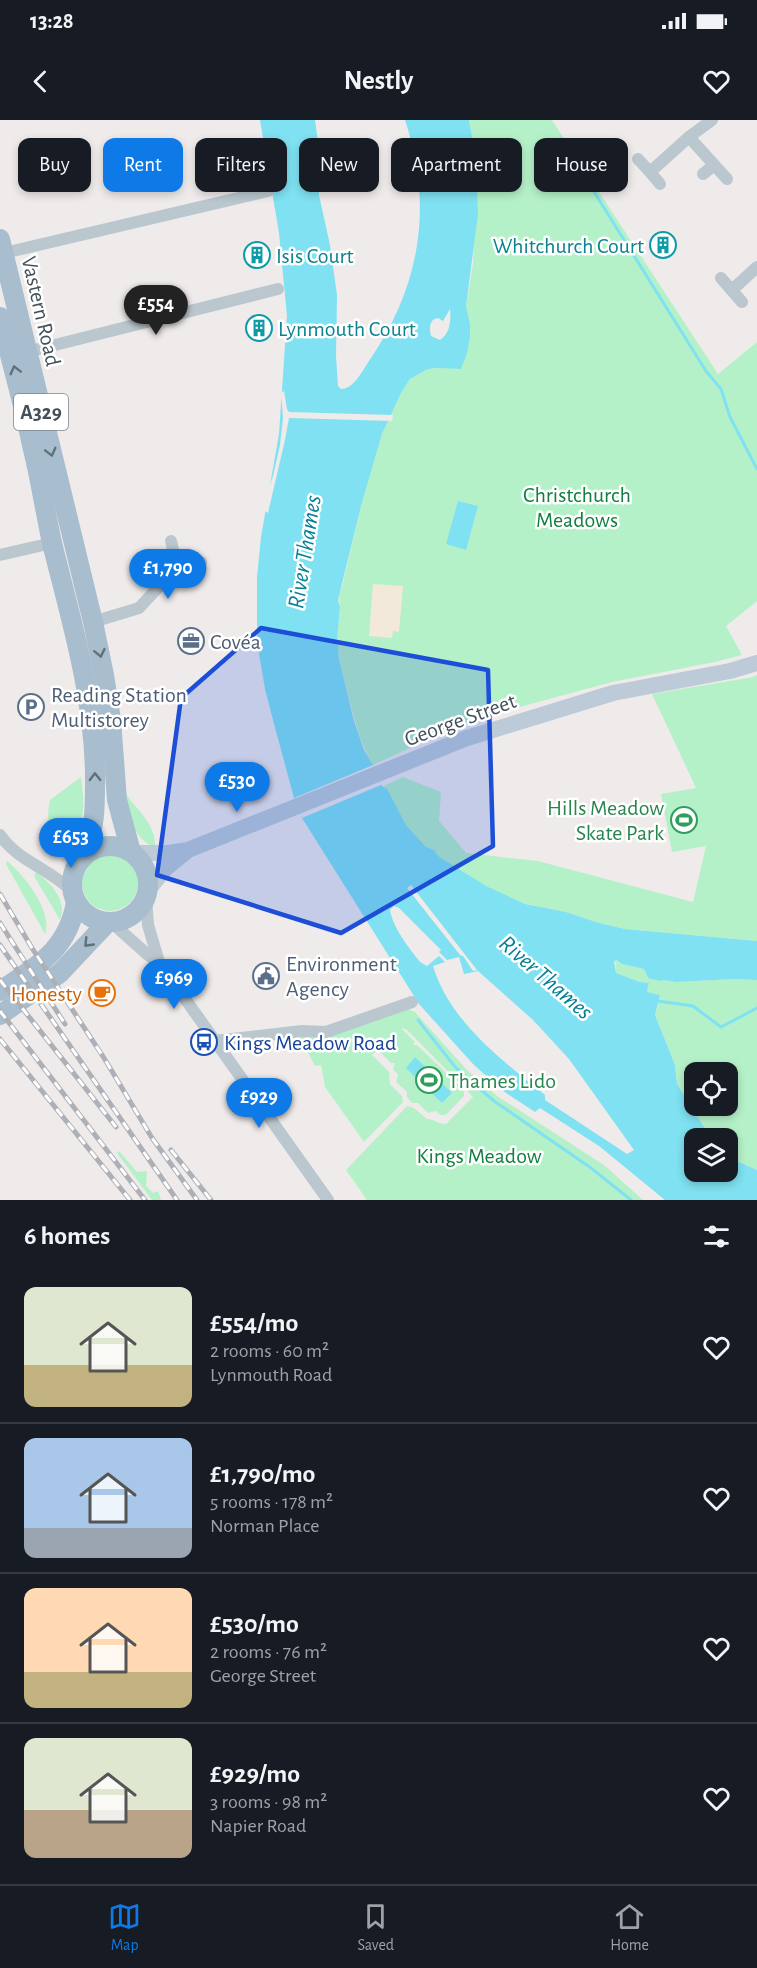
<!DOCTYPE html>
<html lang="en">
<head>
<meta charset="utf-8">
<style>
	:root { --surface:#171b24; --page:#242831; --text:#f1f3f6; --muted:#9ea1a6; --line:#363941; --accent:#0d7ae7 }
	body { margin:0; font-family:"Alegreya Sans",sans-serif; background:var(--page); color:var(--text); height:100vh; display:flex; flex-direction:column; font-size:22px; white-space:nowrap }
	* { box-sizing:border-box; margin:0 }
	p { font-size:20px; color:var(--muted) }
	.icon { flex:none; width:33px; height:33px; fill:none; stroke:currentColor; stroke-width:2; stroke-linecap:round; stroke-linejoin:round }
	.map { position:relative; height:1080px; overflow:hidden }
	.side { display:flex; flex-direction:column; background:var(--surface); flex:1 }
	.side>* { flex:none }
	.banner { position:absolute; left:18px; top:18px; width:722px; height:54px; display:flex; gap:12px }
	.buttons { position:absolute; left:684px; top:942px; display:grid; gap:12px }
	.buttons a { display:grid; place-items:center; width:54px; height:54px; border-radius:12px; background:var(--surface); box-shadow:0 3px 9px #0003; font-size:30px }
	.price { position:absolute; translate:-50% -51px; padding:0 14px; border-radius:21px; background:var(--accent); color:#fff; font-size:20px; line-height:39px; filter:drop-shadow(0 2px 3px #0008) }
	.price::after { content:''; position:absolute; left:50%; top:36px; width:18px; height:14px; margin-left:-9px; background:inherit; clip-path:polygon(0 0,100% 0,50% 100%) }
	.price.selected { background:#222; color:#fff }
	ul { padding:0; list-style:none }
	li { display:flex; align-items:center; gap:18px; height:150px; padding:0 24px }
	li+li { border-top:2px solid var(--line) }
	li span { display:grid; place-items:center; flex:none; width:168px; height:120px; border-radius:12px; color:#555 }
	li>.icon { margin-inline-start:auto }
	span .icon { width:72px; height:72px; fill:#fffc; stroke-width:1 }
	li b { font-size:26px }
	h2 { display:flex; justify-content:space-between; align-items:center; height:72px; padding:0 24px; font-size:26px }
	.pill { padding:0 21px; border-radius:12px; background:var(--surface); box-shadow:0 3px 9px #0003; font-size:21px; line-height:54px }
	.pill.selected { background:var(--accent); color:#fff }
	.status { display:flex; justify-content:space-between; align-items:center; height:42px; padding:0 30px; background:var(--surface); direction:ltr }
	.status svg { height:16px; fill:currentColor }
	header { display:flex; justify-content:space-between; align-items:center; height:78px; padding:0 24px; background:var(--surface); font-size:27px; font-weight:700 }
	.dock { display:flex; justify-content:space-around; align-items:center; height:84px; border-top:2px solid var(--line); background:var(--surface); font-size:16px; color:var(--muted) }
	.dock a { display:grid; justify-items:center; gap:3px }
	.dock .selected { color:var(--accent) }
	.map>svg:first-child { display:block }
	.green { fill:#b5f1c8; fill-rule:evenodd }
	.sand { fill:#f2e9da }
	.water { fill:#7fe1f1; fill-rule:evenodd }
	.pier { fill:#efebeb }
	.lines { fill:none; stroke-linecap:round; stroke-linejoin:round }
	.stream { stroke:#7fe1f1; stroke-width:3 }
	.minor { stroke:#bbc7cf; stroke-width:12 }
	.secondary { stroke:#bccbd7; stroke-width:16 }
	.primary { stroke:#a8bdcd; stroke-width:20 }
	.rail-casing { stroke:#adb1b7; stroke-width:5 }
	.rail { stroke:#fff; stroke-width:3; stroke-dasharray:9; stroke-linecap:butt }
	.oneway { stroke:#61717c }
	.marked { fill:#1d4ed8; fill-opacity:0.2; stroke:#1d4ed8; stroke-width:4.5; stroke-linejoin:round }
	.labels { text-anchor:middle; stroke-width:5; stroke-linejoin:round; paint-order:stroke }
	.shield { fill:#fff; stroke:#7b848c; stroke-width:1.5 }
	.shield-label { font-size:21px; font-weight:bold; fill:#43505a }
	.culture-label { font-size:22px; fill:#0d838f; stroke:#fff; text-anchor:start }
	.street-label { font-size:22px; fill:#43505a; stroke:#fff }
	.park-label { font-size:22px; fill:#107f40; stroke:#fff }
	.service-label { font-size:22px; fill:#4e5e75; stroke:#fff; text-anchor:start }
	.leisure-label { font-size:22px; fill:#27864d; stroke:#fff; text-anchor:end }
	.food-label { font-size:22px; fill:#c56008; stroke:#fff; text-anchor:end }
	.transit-label { font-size:22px; fill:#164399; stroke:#fff; text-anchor:start }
	.water-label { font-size:24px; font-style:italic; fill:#058096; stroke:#fff }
</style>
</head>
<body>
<div class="status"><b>13:28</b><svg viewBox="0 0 49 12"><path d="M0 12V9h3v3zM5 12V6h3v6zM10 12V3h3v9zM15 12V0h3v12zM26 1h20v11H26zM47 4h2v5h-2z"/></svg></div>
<header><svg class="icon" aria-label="back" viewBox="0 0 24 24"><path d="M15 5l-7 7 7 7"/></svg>Nestly<svg class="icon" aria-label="heart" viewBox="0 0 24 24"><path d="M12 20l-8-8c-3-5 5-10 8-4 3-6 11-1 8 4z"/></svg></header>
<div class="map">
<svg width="757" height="1080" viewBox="0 0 757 1080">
	<rect width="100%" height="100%" fill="#efebeb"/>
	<g class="green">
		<path d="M 469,0 L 552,0 L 718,254 L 757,222 L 757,481 L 726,506 L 742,535 L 715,542 L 612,562 L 516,588 L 460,605 L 373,645 C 359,622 354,597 347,571 C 343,555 338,539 337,522 C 336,511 339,500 340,489 C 340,481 337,476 342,467 L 361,386 L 382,314 L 401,273 L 410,259 L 426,250 L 434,248 L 461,249 L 467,194 L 466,186 L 473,143 L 477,43 Z"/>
		<path d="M 757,555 L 757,821 L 625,809 L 599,803 L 566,792 L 525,784 L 485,766 L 438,736 L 434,730 L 426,727 L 406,705 L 384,666 L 403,657 L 441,672 L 439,701 L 466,733 L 538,741 L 693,782 L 706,726 L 672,732 L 661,674 L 696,668 L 652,574 L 753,557 Z"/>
		<path d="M 81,657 C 83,671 85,687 81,700 C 78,711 63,724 53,712 C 46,704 48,689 50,680 Z"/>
		<path d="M 124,671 C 135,689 157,703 155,728 C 130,716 130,695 124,671 Z"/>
		<circle cx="110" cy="763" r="28"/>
		<path d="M 7,741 C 24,755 53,791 45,814 L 6,744 Z"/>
		<path d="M 36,752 C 51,763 68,781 60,800 L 34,756 Z"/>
		<path d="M 615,840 L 622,844 L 644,849 L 648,858 L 676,862 L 734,859 L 757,860 L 757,1050 L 737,1041 L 728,1033 L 728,1018 L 711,1018 L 677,964 L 675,945 L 655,895 L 660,875 L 647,872 L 649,863 L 640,862 L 616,853 ZM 694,952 L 728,952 L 728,986 L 694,986 Z"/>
		<path d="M 406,888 L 415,892 L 467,950 L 497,976 L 604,1045 L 643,1080 L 367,1080 L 346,1050 L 407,986 L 414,988 L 427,999 C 434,999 438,1004 446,1004 L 473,977 L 406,909 L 401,908 L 415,922 L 413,925 L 417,925 L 464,970 L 464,976 L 446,995 L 440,995 L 436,991 L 428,993 L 418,983 L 412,983 L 407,977 L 407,972 L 396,962 L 398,954 L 393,950 L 395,943 L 391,943 L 379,931 L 395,913 L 372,935 L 389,952 L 390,964 L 402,976 L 403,982 L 364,1022 L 325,967 L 321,945 L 315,946 L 299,915 Z"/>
		<path d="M 119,1031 L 137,1052 L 147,1051 L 146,1066 L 153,1073 L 158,1071 L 161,1080 L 152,1080 L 117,1033 Z"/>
	</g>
	<path class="sand" d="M 373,464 L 403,466 L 399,512 L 393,511 L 392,518 L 369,516 Z"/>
	<g class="water">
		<path d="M 260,0 L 315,0 L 320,37 L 319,75 L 330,125 L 337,175 L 336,236 L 338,266 L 341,269 C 354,269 362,251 369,241 C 420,167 434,87 405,0 L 469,0 L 477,43 L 476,47 L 478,94 L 466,186 L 470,205 L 470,216 L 467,233 L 461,249 L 434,248 L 426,250 L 410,259 L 401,273 L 382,314 L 361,386 L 338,480 L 340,487 L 337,519 L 339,539 L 354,601 L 364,630 L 373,645 L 381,665 L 387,669 L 406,705 L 426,727 L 434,730 L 438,736 L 486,766 L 525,784 L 566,792 L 599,803 L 625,809 L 757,821 L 757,860 L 734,859 L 676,862 L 662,860 L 661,861 L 648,858 L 644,849 L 622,844 L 616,840 L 614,842 L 616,853 L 640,862 L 649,863 L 647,872 L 660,875 L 655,895 L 675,945 L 677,964 L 711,1018 L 694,1018 L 694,1052 L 728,1052 L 728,1033 L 737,1041 L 757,1050 L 757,1080 L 665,1080 L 599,1026 L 540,988 L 535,992 L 503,971 L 473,944 L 419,884 L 302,698 L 294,678 L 273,600 L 265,569 L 257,522 L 257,457 L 261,417 L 279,314 L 287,196 L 279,113 ZM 450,189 C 451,198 451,213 440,220 L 431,216 C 429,209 429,199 438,198 L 443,201 ZM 394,786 L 399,788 L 441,830 L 439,832 L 447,840 L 459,837 L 464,854 L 478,851 L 533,900 L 569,939 L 634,1030 L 627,1034 L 545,980 L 545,975 C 501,939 450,902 433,846 L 445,842 L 439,836 L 427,846 L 420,842 C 409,828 393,808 390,790 Z"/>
		<path d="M 458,381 L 478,386 L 466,430 L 446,424 Z"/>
		<path d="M 415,937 L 452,973 L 442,983 L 406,948 Z"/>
	</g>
	<g class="pier">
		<path d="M 284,271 L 287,289 L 289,292 L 393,295 L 392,301 L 289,298 L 285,320 L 268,393 L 262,389 L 273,356 L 280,325 L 283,298 L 281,273 Z"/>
		<path d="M 373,645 L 381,665 L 302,698 L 294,678 Z"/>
		<path d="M 411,765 L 477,850 L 478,850 L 473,851 L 463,836 L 460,835 L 407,768 Z"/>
	</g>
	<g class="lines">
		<g class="stream">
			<path d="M 561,19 L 706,251 L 721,269 L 730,297 L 757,349"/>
			<path d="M 658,881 L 693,886 L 721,907 L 757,888"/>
			<path d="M 418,900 L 456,948 L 494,981 L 591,1048 L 631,1080"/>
		</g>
		<g class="minor">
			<path d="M 689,17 L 727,59"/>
			<path d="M 638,39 L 650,52"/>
			<path d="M 703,54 L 714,45"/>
			<path d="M 660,64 L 650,52 L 689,17 L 712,0"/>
			<path d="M 4,133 L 268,71"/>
			<path d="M 721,158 L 742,182"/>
			<path d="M 732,170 L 757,147"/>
			<path d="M 27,232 L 278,169"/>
			<path d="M 171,421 L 177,447"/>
			<path d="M 0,435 L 52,423"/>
			<path d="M 93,502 L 139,488 L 177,447 L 201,442"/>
			<path d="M 0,715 C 19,742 49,748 72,771"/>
			<path d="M 146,777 L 148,805 L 159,842 L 328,1080"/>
			<path d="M 111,802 L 148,835 L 159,842"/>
			<path d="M 214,921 L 302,911 L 326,912 L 412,882"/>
		</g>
		<g class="secondary">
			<path d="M 133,733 L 169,733 L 188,730 L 467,618 L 613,573 L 730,551 L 757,543"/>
			<path d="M 148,770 L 166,748 L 187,731"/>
		</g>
		<g class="primary">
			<path d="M 0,119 L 93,502 L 104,555 L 111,600 L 117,680 L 131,732"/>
			<path d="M 0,197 C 11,239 23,282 32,325 C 40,357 45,390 52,423 C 71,500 94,575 95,655 C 95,686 96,705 84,735"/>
			<circle cx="110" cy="764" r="38"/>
			<path d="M 0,871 C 37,846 68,830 76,782"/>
			<path d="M 0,895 L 60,853 L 108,802"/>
		</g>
		<defs>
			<g id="rail">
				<path d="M 0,774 L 32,828 L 104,938 L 152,1018 L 197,1080"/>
				<path d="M 0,803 L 65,904"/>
				<path d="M 0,825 L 177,1080"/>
				<path d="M 0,860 L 116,1007"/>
				<path d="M 0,891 L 145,1080"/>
				<path d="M 0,919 L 130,1080"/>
				<path d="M 171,1030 L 211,1080"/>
			</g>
		</defs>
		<use href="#rail" class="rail-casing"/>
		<use href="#rail" class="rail"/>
	</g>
	<defs><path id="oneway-chevron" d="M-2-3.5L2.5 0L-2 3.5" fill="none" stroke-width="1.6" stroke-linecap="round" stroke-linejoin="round" transform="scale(1.5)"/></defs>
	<g class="oneway">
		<use href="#oneway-chevron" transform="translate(15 250) rotate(-104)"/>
		<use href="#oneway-chevron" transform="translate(51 332) rotate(76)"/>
		<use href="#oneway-chevron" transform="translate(100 533) rotate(78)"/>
		<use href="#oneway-chevron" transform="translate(95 657) rotate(-91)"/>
		<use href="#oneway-chevron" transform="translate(88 823) rotate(134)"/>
	</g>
	<path class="marked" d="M 261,508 L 488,550 L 493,726 L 341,813 L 157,755 L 181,578 Z"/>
	<defs>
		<symbol id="building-ring" viewBox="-11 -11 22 22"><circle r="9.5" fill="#fff" stroke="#0f9aa8" stroke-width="1.5"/><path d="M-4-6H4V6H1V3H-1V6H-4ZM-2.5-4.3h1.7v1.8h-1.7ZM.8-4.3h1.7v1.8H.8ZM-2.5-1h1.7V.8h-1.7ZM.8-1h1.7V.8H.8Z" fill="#0f9aa8"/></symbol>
		<symbol id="office-ring" viewBox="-11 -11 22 22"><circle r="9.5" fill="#fff" stroke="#5c6f8a" stroke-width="1.5"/><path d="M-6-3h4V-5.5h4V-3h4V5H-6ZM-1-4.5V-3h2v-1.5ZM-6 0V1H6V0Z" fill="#5c6f8a"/></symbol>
		<symbol id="parking-ring" viewBox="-11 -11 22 22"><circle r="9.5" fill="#fff" stroke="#5c6f8a" stroke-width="1.5"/><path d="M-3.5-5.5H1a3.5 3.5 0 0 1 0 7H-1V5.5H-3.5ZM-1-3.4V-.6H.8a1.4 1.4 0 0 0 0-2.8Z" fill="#5c6f8a"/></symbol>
		<symbol id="stadium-ring" viewBox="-11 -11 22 22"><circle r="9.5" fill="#fff" stroke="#2e9e5b" stroke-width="1.5"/><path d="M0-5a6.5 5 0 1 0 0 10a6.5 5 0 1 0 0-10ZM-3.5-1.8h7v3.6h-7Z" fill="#2e9e5b"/></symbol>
		<symbol id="civic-ring" viewBox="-11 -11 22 22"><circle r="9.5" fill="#fff" stroke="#5c6f8a" stroke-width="1.5"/><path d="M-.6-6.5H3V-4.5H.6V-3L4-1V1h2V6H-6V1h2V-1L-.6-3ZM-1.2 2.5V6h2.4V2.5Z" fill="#5c6f8a"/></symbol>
		<symbol id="cafe-ring" viewBox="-11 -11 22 22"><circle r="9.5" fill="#fff" stroke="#e8710a" stroke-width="1.5"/><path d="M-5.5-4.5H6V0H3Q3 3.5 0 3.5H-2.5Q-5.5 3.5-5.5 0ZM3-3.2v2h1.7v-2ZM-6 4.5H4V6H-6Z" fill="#e8710a"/></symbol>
		<symbol id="bus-ring" viewBox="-11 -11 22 22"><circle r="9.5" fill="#fff" stroke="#1a4fb4" stroke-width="1.5"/><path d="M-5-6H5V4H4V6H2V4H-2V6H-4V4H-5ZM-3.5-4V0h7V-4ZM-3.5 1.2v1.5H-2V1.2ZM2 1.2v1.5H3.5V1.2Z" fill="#1a4fb4"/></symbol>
	</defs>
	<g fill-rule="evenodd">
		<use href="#building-ring" x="648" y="110" width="30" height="30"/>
		<use href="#building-ring" x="242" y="120" width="30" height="30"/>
		<use href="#building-ring" x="244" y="193" width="30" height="30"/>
		<use href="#office-ring" x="176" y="506" width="30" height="30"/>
		<use href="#parking-ring" x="16" y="572" width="30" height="30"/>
		<use href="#stadium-ring" x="669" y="685" width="30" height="30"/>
		<use href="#civic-ring" x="251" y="841" width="30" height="30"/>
		<use href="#cafe-ring" x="87" y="858" width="30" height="30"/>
		<use href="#bus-ring" x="189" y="907" width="30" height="30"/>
		<use href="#stadium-ring" x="414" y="945" width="30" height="30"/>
	</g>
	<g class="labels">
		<rect class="shield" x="14" y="274" width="54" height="36" rx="4.5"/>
		<g class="shield-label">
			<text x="41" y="299">A329</text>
		</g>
		<g class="culture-label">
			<text x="644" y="133" text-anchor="end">Whitchurch Court</text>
			<text x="276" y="143">Isis Court</text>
			<text x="278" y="216">Lynmouth Court</text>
		</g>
		<g class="street-label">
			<text transform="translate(42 191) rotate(77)" y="8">Vastern Road</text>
			<text transform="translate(460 599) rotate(-20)" y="8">George Street</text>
		</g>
		<g class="park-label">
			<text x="577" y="382">Christchurch<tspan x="577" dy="25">Meadows</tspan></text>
			<text x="479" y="1043">Kings Meadow</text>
		</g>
		<g class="service-label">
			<text x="210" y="529">Covéa</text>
			<text x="51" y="582">Reading Station<tspan x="51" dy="25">Multistorey</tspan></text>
			<text x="286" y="851">Environment<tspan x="286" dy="25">Agency</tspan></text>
		</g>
		<g class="leisure-label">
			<text x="664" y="695">Hills Meadow<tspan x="664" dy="25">Skate Park</tspan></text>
			<text x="448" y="968" text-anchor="start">Thames Lido</text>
		</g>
		<g class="food-label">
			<text x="82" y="881">Honesty</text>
		</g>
		<g class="transit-label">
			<text x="224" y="930">Kings Meadow Road</text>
		</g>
		<g class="water-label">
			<text transform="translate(304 432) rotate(-81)" y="8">River Thames</text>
			<text transform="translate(546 857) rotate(41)" y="8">River Thames</text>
		</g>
	</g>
</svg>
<div class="buttons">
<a><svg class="icon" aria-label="locate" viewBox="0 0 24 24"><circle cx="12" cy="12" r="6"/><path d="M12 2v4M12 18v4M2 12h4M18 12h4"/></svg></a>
<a><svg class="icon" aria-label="layers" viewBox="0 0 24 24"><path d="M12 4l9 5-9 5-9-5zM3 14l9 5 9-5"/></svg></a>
</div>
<b class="price selected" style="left:156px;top:216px">£554</b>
<b class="price" style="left:168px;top:480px">£1,790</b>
<b class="price" style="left:237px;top:693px">£530</b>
<b class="price" style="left:71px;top:749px">£653</b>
<b class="price" style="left:174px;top:890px">£969</b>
<b class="price" style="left:259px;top:1009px">£929</b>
<div class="banner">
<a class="pill">Buy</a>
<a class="pill selected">Rent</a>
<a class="pill">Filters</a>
<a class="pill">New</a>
<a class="pill">Apartment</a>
<a class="pill">House</a>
</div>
</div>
<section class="side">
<h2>6 homes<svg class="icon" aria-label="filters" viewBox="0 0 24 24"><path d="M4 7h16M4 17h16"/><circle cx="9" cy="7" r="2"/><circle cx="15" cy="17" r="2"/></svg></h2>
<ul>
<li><span style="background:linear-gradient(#dfe7d0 65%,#c2b280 0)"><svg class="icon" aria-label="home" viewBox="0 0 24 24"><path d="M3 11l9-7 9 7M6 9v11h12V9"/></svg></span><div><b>£554/mo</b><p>2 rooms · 60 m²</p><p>Lynmouth Road</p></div><svg class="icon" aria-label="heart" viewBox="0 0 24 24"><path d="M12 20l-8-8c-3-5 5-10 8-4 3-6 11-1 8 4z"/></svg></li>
<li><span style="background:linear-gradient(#a9c7e8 75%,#9aa5b1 0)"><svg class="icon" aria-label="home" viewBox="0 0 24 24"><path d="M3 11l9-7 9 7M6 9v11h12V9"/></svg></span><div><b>£1,790/mo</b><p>5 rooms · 178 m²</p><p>Norman Place</p></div><svg class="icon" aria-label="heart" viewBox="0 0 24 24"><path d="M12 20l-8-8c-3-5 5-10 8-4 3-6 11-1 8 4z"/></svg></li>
<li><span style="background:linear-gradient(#ffd9b3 70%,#c2b280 0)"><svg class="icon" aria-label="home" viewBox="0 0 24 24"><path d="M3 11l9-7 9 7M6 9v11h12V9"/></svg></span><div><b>£530/mo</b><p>2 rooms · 76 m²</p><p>George Street</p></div><svg class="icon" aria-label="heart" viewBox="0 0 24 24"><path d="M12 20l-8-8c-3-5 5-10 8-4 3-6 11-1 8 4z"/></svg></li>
<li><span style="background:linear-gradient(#dfe7d0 60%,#b9a48a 0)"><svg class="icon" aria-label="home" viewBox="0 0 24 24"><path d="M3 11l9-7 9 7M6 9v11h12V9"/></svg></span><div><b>£929/mo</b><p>3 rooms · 98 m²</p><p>Napier Road</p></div><svg class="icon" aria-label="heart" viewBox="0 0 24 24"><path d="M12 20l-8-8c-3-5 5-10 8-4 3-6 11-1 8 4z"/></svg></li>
</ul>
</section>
<nav class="dock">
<a class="selected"><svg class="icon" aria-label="map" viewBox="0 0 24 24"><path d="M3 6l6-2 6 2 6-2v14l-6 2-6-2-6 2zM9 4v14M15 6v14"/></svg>Map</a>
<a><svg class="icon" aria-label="saved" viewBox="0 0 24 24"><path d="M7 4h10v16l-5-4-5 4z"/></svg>Saved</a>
<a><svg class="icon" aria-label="home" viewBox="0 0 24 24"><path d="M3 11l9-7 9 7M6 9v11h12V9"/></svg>Home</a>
</nav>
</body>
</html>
